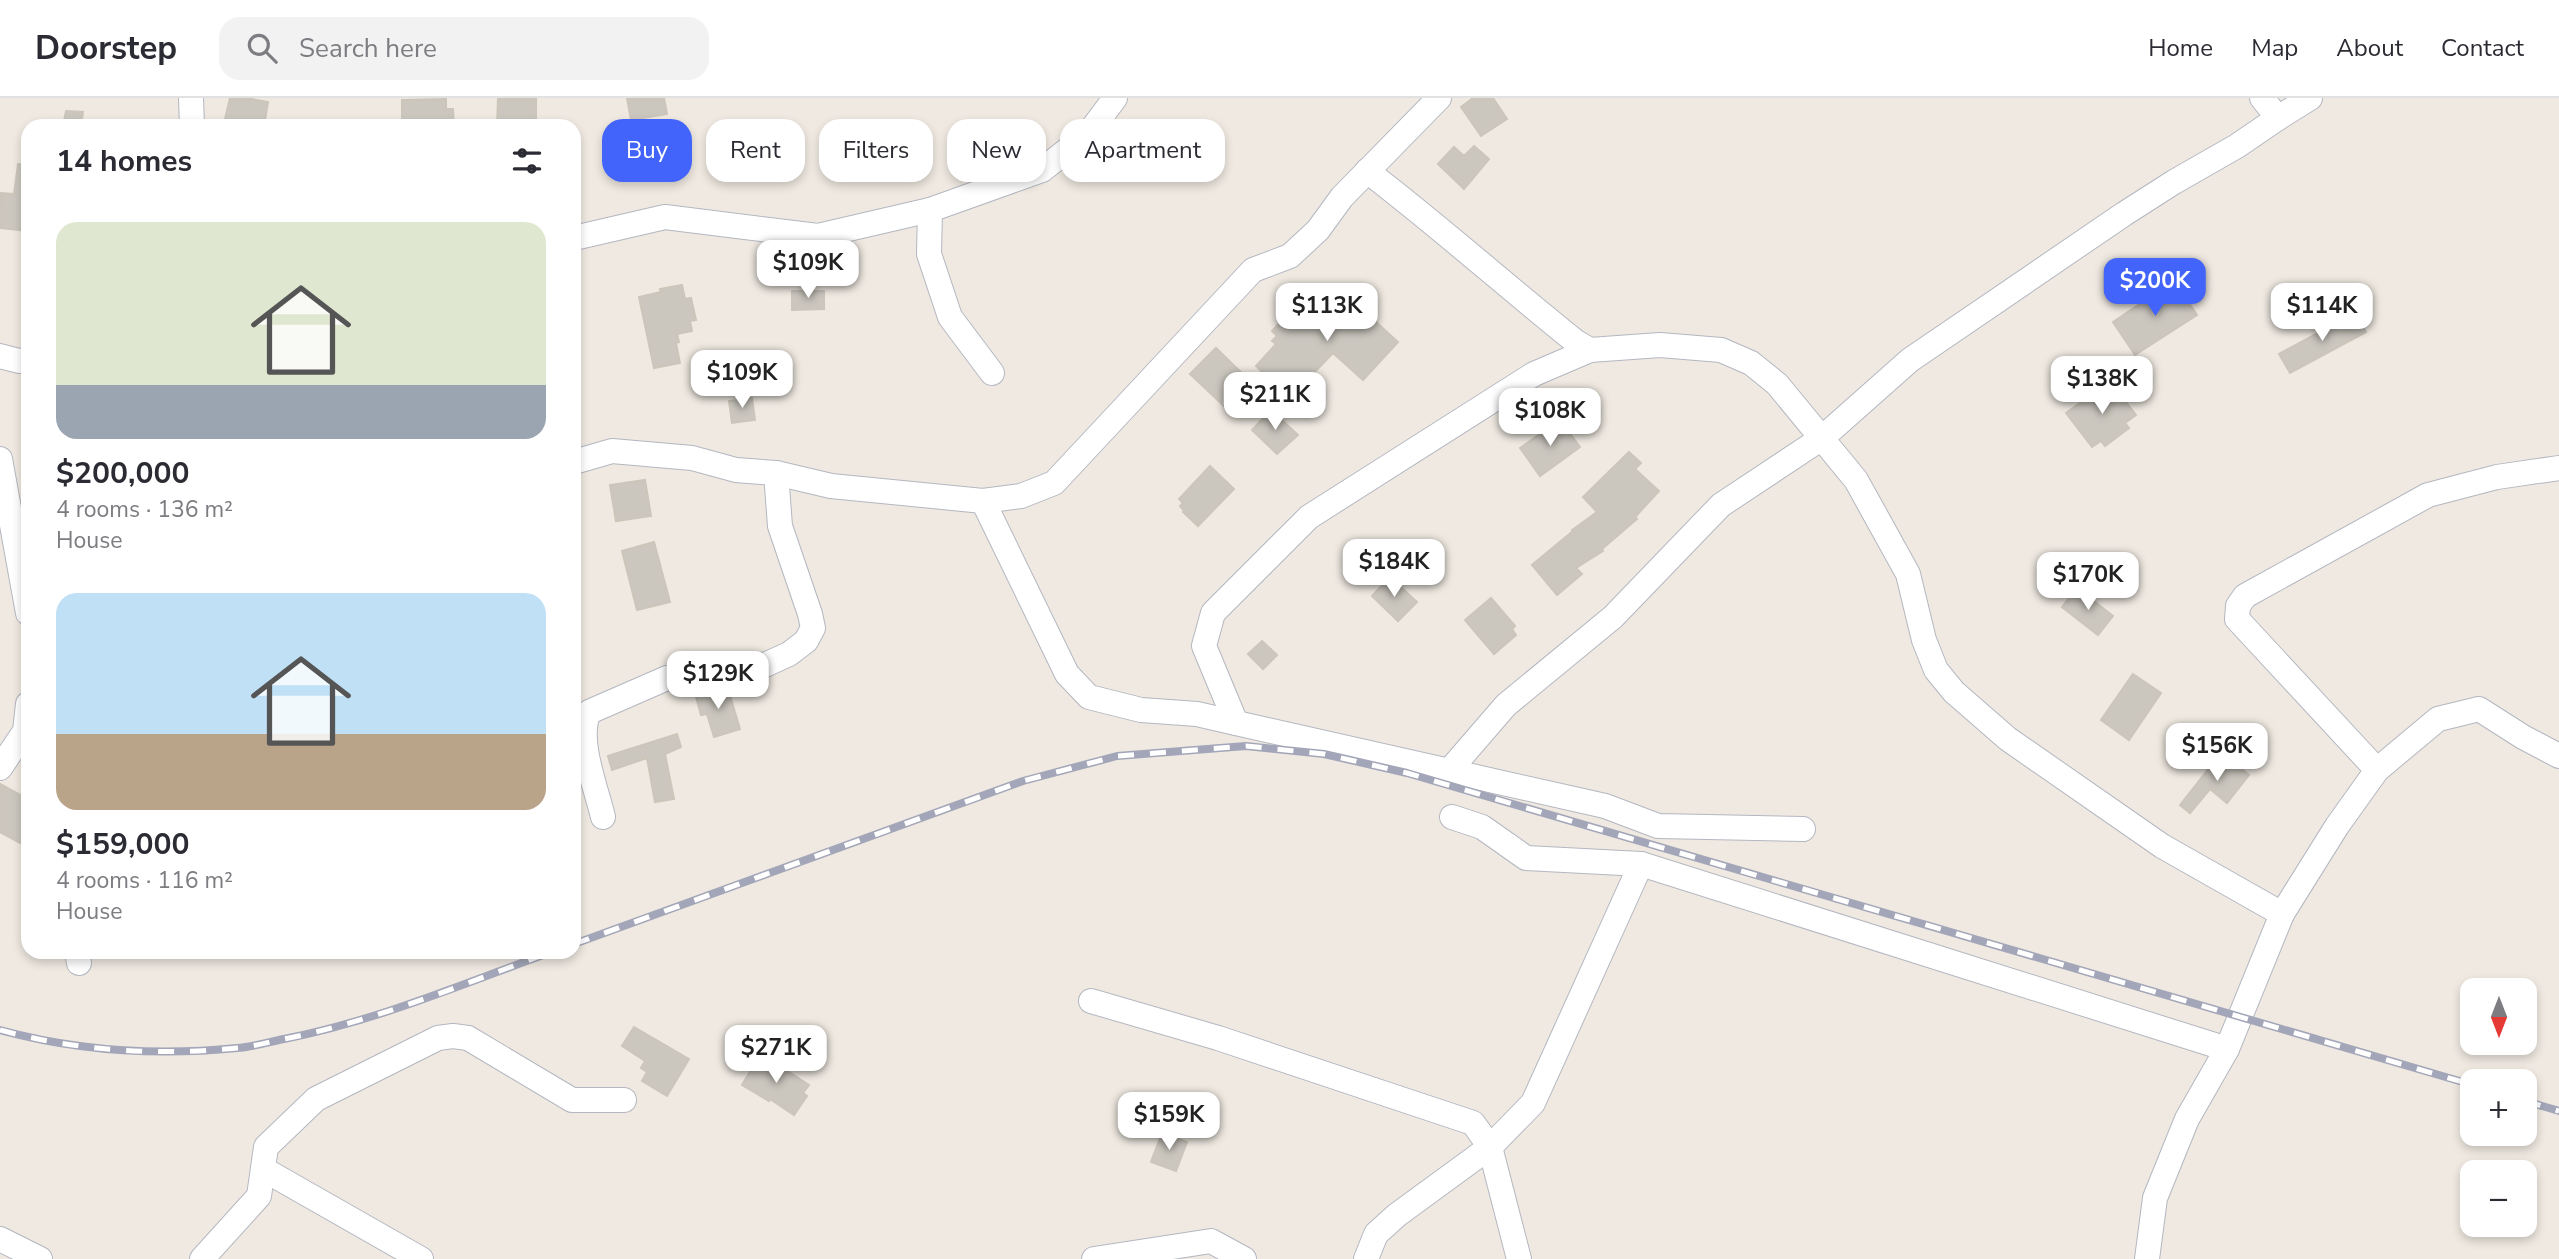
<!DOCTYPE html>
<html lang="en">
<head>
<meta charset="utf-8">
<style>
	:root { --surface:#fff; --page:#f2f2f3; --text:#2b2b33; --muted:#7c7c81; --line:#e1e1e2; --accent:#4264fb }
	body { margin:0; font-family:"Nunito Sans",sans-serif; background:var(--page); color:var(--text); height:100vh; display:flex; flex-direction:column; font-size:26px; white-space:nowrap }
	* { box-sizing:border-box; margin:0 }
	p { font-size:23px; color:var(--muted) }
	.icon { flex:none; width:38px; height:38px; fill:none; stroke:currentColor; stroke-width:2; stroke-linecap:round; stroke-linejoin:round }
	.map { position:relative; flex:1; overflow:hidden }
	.panel { position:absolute; left:21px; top:21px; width:560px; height:840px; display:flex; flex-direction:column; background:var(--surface); border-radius:21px; box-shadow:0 4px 10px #0003 }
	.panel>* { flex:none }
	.top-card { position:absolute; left:602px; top:21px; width:665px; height:63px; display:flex; gap:14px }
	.needle { width:46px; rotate:180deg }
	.buttons { position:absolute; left:2460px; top:880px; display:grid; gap:14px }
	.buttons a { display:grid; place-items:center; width:77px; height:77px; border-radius:14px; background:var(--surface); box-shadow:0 4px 10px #0003; font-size:35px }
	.price { position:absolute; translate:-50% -60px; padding:0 16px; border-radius:14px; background:#fff; color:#222; font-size:23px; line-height:46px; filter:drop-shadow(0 2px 4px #0008) }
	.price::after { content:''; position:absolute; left:50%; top:42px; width:21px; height:16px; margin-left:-10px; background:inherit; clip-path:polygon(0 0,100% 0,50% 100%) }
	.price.current { background:var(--accent); color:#fff }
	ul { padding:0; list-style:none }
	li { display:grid; align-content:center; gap:14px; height:371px; padding:0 35px }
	li span { display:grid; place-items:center; height:217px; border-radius:21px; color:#555 }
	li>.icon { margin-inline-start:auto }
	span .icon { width:126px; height:126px; fill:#fffc; stroke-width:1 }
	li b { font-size:30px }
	h2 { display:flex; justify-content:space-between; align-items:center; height:84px; padding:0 35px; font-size:30px }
	.pill { padding:0 24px; border-radius:21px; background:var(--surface); box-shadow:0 4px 10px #0003; font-size:24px; line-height:63px }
	.pill.current { background:var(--accent); color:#fff }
	header { display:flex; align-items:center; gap:42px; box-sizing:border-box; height:98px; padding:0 35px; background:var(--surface); border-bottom:2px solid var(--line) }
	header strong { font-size:33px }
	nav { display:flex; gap:38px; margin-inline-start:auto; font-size:24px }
	.search { width:490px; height:63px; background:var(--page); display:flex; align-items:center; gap:18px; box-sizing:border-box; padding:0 24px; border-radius:21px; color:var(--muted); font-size:26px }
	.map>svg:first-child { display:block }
	.building { fill:#cbc7bf; stroke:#cbc5ba; stroke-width:2 }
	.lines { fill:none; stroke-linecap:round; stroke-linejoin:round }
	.minor-casing { stroke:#b4b7c1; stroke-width:26 }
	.minor { stroke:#fff; stroke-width:24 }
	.rail-casing { stroke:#a3a6b8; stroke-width:8 }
	.rail { stroke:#fff; stroke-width:5; stroke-dasharray:16; stroke-linecap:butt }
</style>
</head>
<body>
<header>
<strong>Doorstep</strong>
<div class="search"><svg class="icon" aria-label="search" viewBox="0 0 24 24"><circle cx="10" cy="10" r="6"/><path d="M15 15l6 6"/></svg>Search here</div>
<nav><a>Home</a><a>Map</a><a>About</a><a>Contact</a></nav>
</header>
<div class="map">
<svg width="2559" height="1161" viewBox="0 0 2559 1161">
	<rect width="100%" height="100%" fill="#efe9e1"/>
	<g class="building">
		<path d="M 230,0 L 246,0 L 268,4 L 264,28 L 225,21 Z"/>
		<path d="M 498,0 L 536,0 L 536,28 L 497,28 Z"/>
		<path d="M 627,0 L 664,0 L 667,16 L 631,22 Z"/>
		<path d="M 1473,0 L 1493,0 L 1507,21 L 1481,38 L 1461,9 Z"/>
		<path d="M 446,1 L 446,11 L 453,11 L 454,28 L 402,28 L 402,2 Z"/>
		<path d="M 66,13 L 83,14 L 81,28 L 63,28 Z"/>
		<path d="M 1474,48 L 1489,61 L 1464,91 L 1438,66 L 1454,49 L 1464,58 Z"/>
		<path d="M 18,66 L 28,67 L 28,133 L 0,130 L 1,95 L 14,96 Z"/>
		<path d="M 2174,183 L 2197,217 L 2135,257 L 2113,224 Z"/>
		<path d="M 682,187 L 685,201 L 691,200 L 696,222 L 690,223 L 692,233 L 677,236 L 679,244 L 676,245 L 680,265 L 654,270 L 639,199 L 661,194 L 660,191 Z"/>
		<path d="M 1343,188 L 1368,209 L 1364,213 L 1398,244 L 1363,282 L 1333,255 L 1310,279 L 1308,276 L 1287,298 L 1256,268 L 1276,246 L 1272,243 L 1277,238 L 1272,233 L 1289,215 L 1307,231 Z"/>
		<path d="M 792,193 L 824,193 L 824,211 L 792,212 Z"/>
		<path d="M 2355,215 L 2366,234 L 2290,275 L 2279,256 Z"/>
		<path d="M 1216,250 L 1249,282 L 1224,308 L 1190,276 Z"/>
		<path d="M 2110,283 L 2136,317 L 2125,325 L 2129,330 L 2105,348 L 2101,343 L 2092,349 L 2066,315 Z"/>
		<path d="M 752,300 L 755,322 L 732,325 L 729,303 Z"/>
		<path d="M 1271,312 L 1298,337 L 1277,356 L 1252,332 Z"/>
		<path d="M 1560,322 L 1580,349 L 1540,378 L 1520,350 Z"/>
		<path d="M 1629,354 L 1641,365 L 1635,371 L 1659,393 L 1635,419 L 1637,421 L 1602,451 L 1603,453 L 1576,470 L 1582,476 L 1557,497 L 1532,467 L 1573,433 L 1572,432 L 1597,414 L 1583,399 Z"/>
		<path d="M 1210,368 L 1234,391 L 1198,428 L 1183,414 L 1184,413 L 1180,408 L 1183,405 L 1179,401 Z"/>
		<path d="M 645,382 L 651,418 L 616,423 L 610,387 Z"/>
		<path d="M 654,444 L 670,504 L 637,512 L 622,453 Z"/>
		<path d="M 1390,479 L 1417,504 L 1398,523 L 1372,498 Z"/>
		<path d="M 2077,490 L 2113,518 L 2098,537 L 2062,509 Z"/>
		<path d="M 1491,500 L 1515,528 L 1512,531 L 1516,537 L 1494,556 L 1465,522 Z"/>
		<path d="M 1262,543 L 1277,557 L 1263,571 L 1248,556 Z"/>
		<path d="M 2133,576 L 2161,595 L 2129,642 L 2101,622 Z"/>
		<path d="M 728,591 L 740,631 L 714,639 L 707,616 L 701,617 L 695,595 Z"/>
		<path d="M 677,636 L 681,649 L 665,656 L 674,701 L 655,704 L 647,660 L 612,672 L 608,658 Z"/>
		<path d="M 2221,655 L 2249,677 L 2227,705 L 2210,691 L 2190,715 L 2180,707 Z"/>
		<path d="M 0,686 L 28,701 L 28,732 L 20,745 L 0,734 Z"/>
		<path d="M 634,929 L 689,961 L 667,998 L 642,983 L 647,974 L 641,970 L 645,963 L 622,948 Z"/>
		<path d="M 761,956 L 809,987 L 803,995 L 807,998 L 794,1017 L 770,1001 L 769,1003 L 742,987 Z"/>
		<path d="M 1162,1035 L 1187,1044 L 1176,1073 L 1151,1064 Z"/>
	</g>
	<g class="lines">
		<defs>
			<g id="minor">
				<path d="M 191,0 L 192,28"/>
				<path d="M 2262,0 L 2278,20 L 2310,0"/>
				<path d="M 1367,73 C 1439,128 1506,188 1576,244 L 1590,252"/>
				<path d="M 930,112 L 929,156 L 950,219 L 992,275"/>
				<path d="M 574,140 L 665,119 L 818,138 L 930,112 L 1042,72 L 1089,35 L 1115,0"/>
				<path d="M 0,258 L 19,263 L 28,262"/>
				<path d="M 0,361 L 28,515"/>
				<path d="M 574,364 L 612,353 L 692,360 L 736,372 L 776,375 L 831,388 L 983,403 L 1021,398 L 1054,385 L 1253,172 L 1290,158 L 1318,132 L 1342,99 L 1439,0"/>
				<path d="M 983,403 L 1067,576 L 1089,599 L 1141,612 L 1197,616 L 1236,625 L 1605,708 L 1658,728 L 1803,731"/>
				<path d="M 1236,625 L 1204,548 L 1213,515 L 1309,419 L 1534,276 L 1590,252 L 1660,247 L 1721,252 L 1751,265 L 1777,286 L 1856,382 L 1908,476 L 1924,542 L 1936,572 L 1954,594 L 2008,641 L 2162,748 L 2282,816"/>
				<path d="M 0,670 L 25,633 L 28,606"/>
				<path d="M 2377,672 L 2438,621 L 2479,611 L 2523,639 L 2559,658"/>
				<path d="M 1449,673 L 1506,607 L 1613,519 L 1721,407 L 1822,340 L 1910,262 L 2124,116 L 2174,84 L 2237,48 L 2278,20"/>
				<path d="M 603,719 C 596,689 576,641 589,614 L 667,580 L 747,575 L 789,556 L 806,543 L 813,530 L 810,516 L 780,428 L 776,375"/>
				<path d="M 1452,719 L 1482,729 L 1526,760 L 1641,766 L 2227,951"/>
				<path d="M 77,854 L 79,865"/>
				<path d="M 1091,903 L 1218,940 L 1473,1025 L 1490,1049 L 1519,1161"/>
				<path d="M 263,1071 L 421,1161"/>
				<path d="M 0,1141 L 40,1161"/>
				<path d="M 202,1161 L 259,1098 L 266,1049 L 316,1001 L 438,940 L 453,938 L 468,940 L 572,1002 L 624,1002"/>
				<path d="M 1094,1161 L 1211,1143 L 1244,1161"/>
				<path d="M 1366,1161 L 1376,1136 L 1397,1117 L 1490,1049 L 1533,1005 L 1641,766"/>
				<path d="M 2147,1161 L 2155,1100 L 2187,1021 L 2227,951 L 2282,816 L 2337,728 L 2377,672 L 2237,521 L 2238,508 L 2245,498 L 2428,397 L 2497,379 L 2559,370"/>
			</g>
		</defs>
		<use href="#minor" class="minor-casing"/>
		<use href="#minor" class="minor"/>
		<defs>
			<g id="rail">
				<path d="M 574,846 L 1023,683 L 1117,658 L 1246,648 L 1324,656 L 1407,675 L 2473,987"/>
				<path d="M 0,932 C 78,953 156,958 237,950 C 252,949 268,944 284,941 C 376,923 463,886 551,854"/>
				<path d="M 2525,1003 L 2559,1013"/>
			</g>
		</defs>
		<use href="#rail" class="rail-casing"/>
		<use href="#rail" class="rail"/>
	</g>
</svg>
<div class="buttons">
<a><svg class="needle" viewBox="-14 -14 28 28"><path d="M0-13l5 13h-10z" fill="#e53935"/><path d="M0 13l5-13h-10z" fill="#7c7c81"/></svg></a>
<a>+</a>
<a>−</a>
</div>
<b class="price" style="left:808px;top:202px">$109K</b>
<b class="price current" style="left:2155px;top:220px">$200K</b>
<b class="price" style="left:1327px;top:245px">$113K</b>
<b class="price" style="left:2322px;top:245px">$114K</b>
<b class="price" style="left:742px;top:312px">$109K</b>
<b class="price" style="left:2102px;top:318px">$138K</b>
<b class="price" style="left:1275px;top:334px">$211K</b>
<b class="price" style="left:1550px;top:350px">$108K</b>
<b class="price" style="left:1394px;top:501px">$184K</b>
<b class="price" style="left:2088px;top:514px">$170K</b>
<b class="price" style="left:718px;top:613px">$129K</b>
<b class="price" style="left:2217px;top:685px">$156K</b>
<b class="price" style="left:776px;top:987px">$271K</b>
<b class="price" style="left:1169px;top:1054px">$159K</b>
<div class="top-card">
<a class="pill current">Buy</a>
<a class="pill">Rent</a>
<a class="pill">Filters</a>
<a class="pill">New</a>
<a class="pill">Apartment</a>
</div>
<section class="panel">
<h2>14 homes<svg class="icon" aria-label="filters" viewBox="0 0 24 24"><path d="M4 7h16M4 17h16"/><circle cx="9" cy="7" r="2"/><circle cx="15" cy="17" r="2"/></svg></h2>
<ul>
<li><span style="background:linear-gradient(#dfe7d0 75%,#9aa5b1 0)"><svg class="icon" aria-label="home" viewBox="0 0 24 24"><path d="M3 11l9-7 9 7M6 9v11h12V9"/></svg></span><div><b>$200,000</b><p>4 rooms · 136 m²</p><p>House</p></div></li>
<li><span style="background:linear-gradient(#bfe0f5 65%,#b9a48a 0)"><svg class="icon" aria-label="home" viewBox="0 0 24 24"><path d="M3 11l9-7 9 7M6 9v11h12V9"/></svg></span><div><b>$159,000</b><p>4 rooms · 116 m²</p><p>House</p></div></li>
</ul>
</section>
</div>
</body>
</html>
